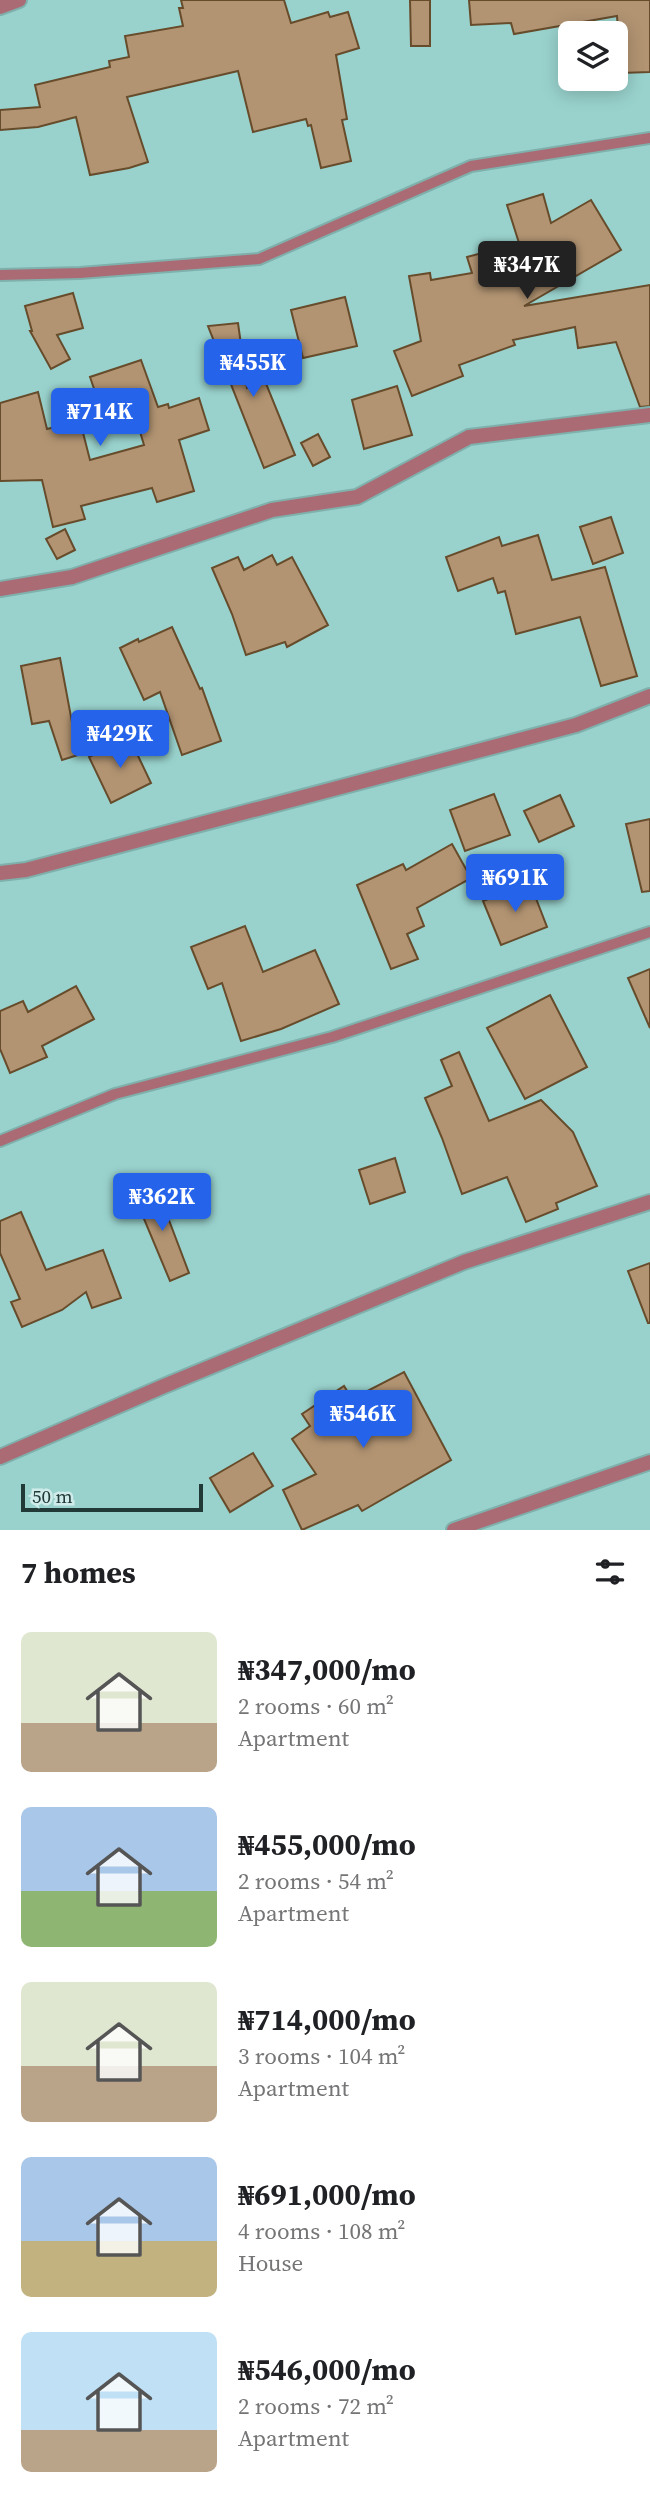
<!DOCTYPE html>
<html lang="en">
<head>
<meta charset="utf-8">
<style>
	:root { --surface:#fff; --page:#f6f6f6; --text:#202124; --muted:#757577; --accent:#2563eb }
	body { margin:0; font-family:"Source Serif 4",serif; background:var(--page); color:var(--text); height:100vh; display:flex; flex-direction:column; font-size:26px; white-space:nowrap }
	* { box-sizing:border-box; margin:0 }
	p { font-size:23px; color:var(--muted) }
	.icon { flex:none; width:38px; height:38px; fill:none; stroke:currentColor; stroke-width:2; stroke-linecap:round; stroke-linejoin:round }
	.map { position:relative; height:1530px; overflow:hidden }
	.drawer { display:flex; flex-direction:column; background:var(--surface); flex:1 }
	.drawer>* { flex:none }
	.buttons { position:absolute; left:558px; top:21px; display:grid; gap:14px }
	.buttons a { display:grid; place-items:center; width:70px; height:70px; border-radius:10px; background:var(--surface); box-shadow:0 4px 18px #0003; font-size:35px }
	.scale { position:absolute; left:21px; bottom:18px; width:182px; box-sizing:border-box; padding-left:7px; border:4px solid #213937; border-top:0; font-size:19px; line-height:24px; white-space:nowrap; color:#213937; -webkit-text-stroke:5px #d0ecea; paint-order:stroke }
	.price { position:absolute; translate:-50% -60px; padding:0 16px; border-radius:7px; background:var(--accent); color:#fff; font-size:23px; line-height:46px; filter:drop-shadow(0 2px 4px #0008) }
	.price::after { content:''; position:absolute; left:50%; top:42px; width:21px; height:16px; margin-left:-10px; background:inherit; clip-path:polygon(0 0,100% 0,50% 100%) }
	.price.selected { background:#222; color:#fff }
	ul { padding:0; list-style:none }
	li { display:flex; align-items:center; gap:21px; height:175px; padding:0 21px }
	li span { display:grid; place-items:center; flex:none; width:196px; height:140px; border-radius:10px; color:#555 }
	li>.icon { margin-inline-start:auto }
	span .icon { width:84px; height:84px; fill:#fffc; stroke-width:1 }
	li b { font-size:30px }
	h2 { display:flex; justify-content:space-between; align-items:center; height:84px; padding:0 21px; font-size:30px }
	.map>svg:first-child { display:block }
	.building { fill:#b29472; stroke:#674c2c; stroke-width:2 }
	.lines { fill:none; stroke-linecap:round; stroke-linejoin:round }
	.service-casing { stroke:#7fb0ac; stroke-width:14 }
	.minor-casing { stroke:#7fb0ac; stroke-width:18 }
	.service { stroke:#aa6b75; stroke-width:10 }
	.minor { stroke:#aa6b75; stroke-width:14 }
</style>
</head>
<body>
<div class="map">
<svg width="650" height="1530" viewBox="0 0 650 1530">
	<rect width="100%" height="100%" fill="#99d2cd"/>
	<g class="building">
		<path d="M 181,0 L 284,0 L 291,23 L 328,12 L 330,17 L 348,12 L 359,48 L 336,55 L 347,119 L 342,120 L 351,161 L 321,168 L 311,125 L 308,126 L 306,119 L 253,132 L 238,71 L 127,97 L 148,162 L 129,168 L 90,175 L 76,117 L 38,127 L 0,130 L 0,110 L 40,107 L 35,85 L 110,67 L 109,61 L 129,57 L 125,36 L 183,26 L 179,8 L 183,8 Z"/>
		<path d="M 410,0 L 430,0 L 430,46 L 411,46 Z"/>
		<path d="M 469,0 L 650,0 L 650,72 L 621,73 L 617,16 L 514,34 L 511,23 L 471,25 Z"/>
		<path d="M 543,194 L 551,223 L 591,200 L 621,250 L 524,306 L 650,285 L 650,406 L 640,407 L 616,342 L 578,348 L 575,327 L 513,340 L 515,345 L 459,365 L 463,376 L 412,396 L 394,351 L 421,341 L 409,276 L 430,273 L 431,280 L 472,273 L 467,257 L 519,243 L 507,205 Z"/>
		<path d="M 73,293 L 83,328 L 57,335 L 70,359 L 51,369 L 30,331 L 32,331 L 25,306 Z"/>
		<path d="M 345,297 L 357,346 L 303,358 L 291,310 Z"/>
		<path d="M 238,323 L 247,388 L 265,381 L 295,455 L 264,468 L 208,326 Z"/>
		<path d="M 141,360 L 158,407 L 168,404 L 169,408 L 199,398 L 209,430 L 179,440 L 194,491 L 157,502 L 152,488 L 81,506 L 85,519 L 53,527 L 42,480 L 0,481 L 0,403 L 38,392 L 47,429 L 80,421 L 90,460 L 144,445 L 131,402 L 102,412 L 90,377 Z"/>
		<path d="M 397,386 L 412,435 L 364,449 L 352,400 Z"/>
		<path d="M 318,434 L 330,457 L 313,466 L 301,443 Z"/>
		<path d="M 611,517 L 623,553 L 593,564 L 580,527 Z"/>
		<path d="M 65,529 L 75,550 L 57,559 L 46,539 Z"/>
		<path d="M 538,535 L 552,580 L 605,567 L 637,676 L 601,686 L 580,617 L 516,634 L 505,591 L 498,593 L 493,578 L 458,591 L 446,557 L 499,537 L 502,546 Z"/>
		<path d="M 272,555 L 277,565 L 292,557 L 328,625 L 287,647 L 285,642 L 246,655 L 232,614 L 212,568 L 238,557 L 244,570 Z"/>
		<path d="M 172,627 L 200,689 L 202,688 L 221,741 L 182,755 L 160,692 L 144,700 L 120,648 L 138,639 L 139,642 Z"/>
		<path d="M 60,658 L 74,733 L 81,754 L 62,760 L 49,721 L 32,724 L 21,666 Z"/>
		<path d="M 129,737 L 151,783 L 111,803 L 89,757 Z"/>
		<path d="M 494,794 L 510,835 L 465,851 L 450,810 Z"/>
		<path d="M 560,795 L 574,826 L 539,842 L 524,811 Z"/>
		<path d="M 650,819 L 650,891 L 642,892 L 626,824 Z"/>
		<path d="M 452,844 L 471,878 L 417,908 L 424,926 L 407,934 L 418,959 L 391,969 L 357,885 L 403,864 L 406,870 Z"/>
		<path d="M 530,883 L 547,927 L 501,945 L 483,901 Z"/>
		<path d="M 245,926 L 263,972 L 315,950 L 339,1004 L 281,1029 L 241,1041 L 222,983 L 208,989 L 191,947 Z"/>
		<path d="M 650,969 L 650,1028 L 628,978 Z"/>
		<path d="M 76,986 L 94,1019 L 42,1046 L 47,1057 L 10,1073 L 0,1049 L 0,1011 L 23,1001 L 28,1012 Z"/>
		<path d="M 550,995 L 587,1067 L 525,1099 L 487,1028 Z"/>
		<path d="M 459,1052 L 489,1121 L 541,1100 L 573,1132 L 597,1186 L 556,1203 L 558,1209 L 526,1222 L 507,1177 L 462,1194 L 442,1138 L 425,1098 L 452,1086 L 441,1060 Z"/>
		<path d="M 395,1158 L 405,1192 L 370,1204 L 359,1170 Z"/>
		<path d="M 156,1186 L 189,1273 L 170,1281 L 134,1195 Z"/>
		<path d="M 21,1212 L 46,1270 L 103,1250 L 121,1298 L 92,1308 L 86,1292 L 62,1310 L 22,1327 L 11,1302 L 20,1299 L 0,1253 L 0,1221 Z"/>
		<path d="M 650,1263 L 650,1323 L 648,1323 L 628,1271 Z"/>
		<path d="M 404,1372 L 451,1460 L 362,1511 L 358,1505 L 302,1530 L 283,1490 L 316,1474 L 292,1439 L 310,1426 L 302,1414 L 344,1386 L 352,1399 Z"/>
		<path d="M 253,1453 L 273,1486 L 230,1512 L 210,1478 Z"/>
	</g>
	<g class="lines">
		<defs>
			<g id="service">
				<path d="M 0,275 L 80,273 L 259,259 L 471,166 L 650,138"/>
				<path d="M 0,1141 L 115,1094 L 332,1037 L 650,932"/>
			</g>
			<g id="minor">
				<path d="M 0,7 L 19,0"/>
				<path d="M 0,589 L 72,577 L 272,510 L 357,497 L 469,437 L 650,415"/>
				<path d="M 0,873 L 26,870 L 576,725 L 650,696"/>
				<path d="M 0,1457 L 164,1386 L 464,1262 L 650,1202"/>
				<path d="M 454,1530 L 650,1462"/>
			</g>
		</defs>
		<use href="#service" class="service-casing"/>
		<use href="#minor" class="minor-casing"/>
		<use href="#service" class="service"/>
		<use href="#minor" class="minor"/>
	</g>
</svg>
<div class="buttons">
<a><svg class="icon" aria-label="layers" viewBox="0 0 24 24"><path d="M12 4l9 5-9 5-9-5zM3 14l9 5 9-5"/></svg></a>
</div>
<div class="scale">50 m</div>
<b class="price selected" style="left:527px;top:301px">₦347K</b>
<b class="price" style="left:253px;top:399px">₦455K</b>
<b class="price" style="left:100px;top:448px">₦714K</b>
<b class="price" style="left:120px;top:770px">₦429K</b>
<b class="price" style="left:515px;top:914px">₦691K</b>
<b class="price" style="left:162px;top:1233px">₦362K</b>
<b class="price" style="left:363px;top:1450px">₦546K</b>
</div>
<section class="drawer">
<h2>7 homes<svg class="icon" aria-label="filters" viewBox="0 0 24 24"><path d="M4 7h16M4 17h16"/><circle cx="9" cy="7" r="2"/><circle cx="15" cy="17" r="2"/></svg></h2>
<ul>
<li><span style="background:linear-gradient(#dfe7d0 65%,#b9a48a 0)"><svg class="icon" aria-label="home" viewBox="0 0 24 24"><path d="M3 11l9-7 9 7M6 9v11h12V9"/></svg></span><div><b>₦347,000/mo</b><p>2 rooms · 60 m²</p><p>Apartment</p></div></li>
<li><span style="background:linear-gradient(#a9c7e8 60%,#8fb573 0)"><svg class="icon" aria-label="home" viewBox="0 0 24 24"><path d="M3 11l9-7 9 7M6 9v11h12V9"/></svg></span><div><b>₦455,000/mo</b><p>2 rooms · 54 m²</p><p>Apartment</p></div></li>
<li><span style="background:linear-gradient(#dfe7d0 60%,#b9a48a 0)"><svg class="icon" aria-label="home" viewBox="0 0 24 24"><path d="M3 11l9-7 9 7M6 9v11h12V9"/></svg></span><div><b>₦714,000/mo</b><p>3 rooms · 104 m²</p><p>Apartment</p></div></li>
<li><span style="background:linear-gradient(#a9c7e8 60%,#c2b280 0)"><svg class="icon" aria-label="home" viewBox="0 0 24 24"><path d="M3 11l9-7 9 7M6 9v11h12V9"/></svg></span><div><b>₦691,000/mo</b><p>4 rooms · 108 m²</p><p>House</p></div></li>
<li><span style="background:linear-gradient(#bfe0f5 70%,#b9a48a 0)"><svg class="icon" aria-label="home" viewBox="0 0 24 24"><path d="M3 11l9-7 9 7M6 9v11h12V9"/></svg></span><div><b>₦546,000/mo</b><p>2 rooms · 72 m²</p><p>Apartment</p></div></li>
</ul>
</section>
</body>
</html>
